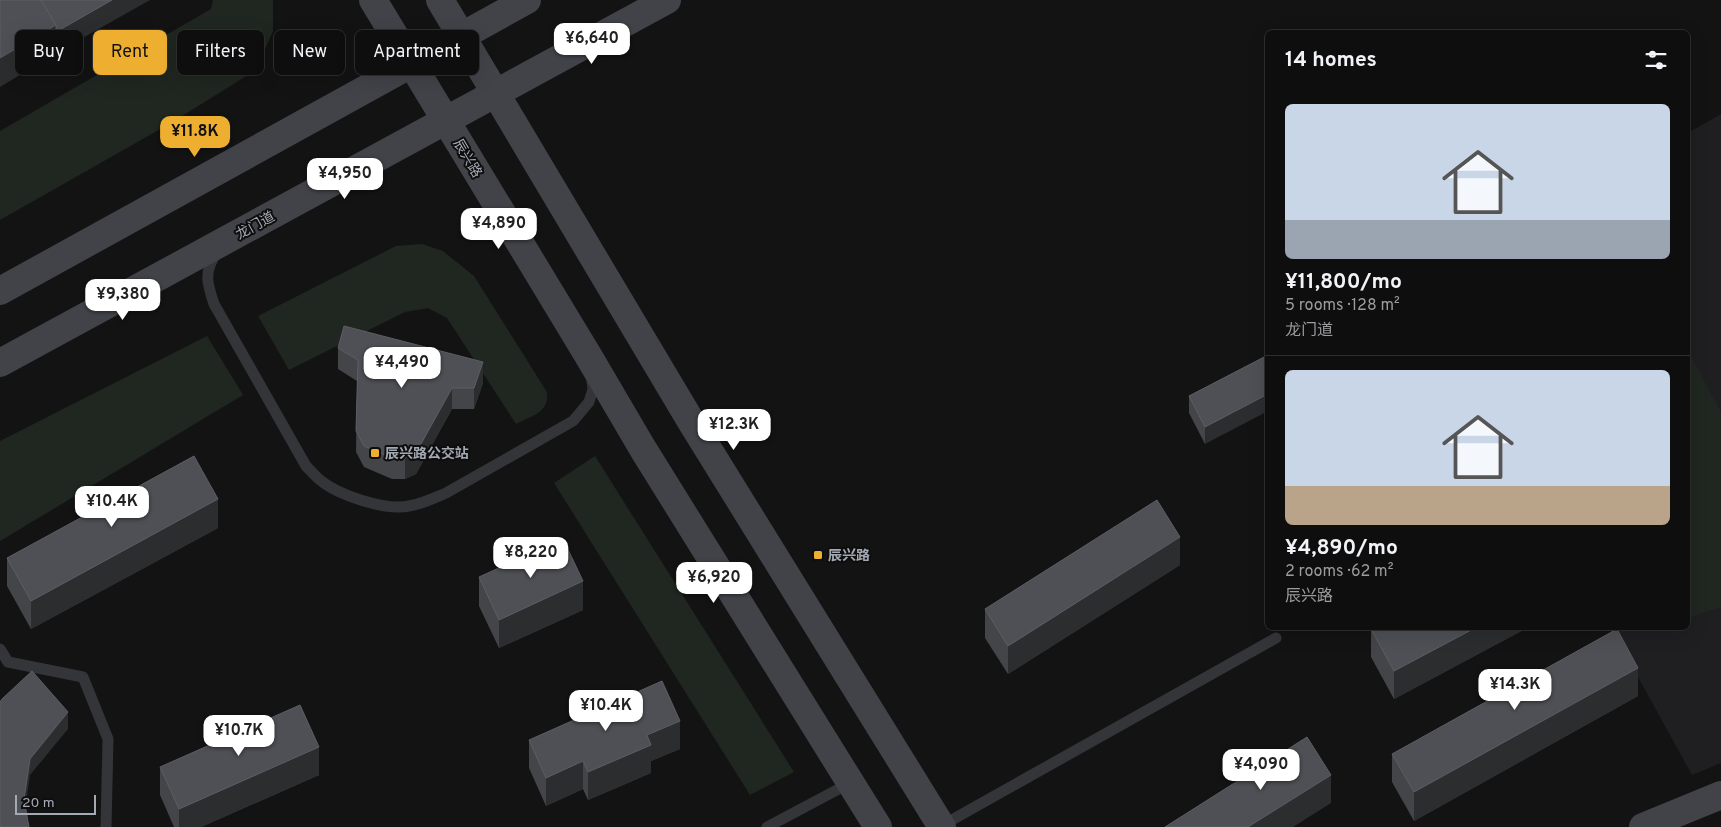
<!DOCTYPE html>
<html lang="en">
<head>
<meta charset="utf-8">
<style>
	:root { --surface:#0e0e0f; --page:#1c1c1d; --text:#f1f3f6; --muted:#9b9c9e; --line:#2e2e2f; --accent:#eeaf31 }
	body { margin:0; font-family:Overpass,"Noto Sans SC",sans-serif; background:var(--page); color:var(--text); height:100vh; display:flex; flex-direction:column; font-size:19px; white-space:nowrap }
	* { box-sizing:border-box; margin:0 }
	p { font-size:16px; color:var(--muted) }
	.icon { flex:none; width:28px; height:28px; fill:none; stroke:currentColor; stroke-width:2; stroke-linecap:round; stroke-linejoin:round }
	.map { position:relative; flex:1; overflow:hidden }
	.side { position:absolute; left:1265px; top:30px; width:425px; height:600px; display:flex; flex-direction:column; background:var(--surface); border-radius:8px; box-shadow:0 5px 20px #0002,0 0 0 1px var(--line) }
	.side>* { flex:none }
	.top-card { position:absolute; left:15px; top:30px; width:475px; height:45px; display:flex; gap:10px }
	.scale { position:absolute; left:15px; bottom:12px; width:81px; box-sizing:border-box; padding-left:5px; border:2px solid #a4a9b4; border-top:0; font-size:14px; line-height:18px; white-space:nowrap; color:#a4a9b4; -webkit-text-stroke:4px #0e0e0f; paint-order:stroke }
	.price { position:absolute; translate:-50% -42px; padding:0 11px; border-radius:10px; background:#fff; color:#222; font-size:16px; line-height:32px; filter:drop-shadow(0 1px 2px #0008) }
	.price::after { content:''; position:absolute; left:50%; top:30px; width:15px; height:11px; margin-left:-8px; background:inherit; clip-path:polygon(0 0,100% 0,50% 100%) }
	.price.current { background:var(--accent); color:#111 }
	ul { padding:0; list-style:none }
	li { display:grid; align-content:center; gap:10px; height:265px; padding:0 20px }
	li+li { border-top:1px solid var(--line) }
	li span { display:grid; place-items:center; height:155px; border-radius:8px; color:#555 }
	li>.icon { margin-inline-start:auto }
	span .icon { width:90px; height:90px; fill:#fffc; stroke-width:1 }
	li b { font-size:21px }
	h2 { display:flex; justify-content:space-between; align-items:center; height:60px; padding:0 20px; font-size:21px }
	.tag { padding:0 18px; border-radius:8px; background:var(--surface); box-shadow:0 5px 20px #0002,0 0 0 1px var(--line); font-size:18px; line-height:45px }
	.tag.current { background:var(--accent); color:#111 }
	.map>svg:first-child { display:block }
	.built { fill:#1f1f21 }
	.green { fill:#1f2720 }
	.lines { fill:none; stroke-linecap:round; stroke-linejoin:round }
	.lane { stroke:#343539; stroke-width:11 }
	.secondary { stroke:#424349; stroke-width:28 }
	.wall { fill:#444549 }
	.shaded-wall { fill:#2c2d2f }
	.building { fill:#4f5055; stroke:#5c5e64 }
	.poi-dot { fill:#eeaf31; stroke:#0e0e0f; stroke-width:2 }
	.labels { text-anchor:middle; stroke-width:4; stroke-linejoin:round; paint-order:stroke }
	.street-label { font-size:14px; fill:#a4a9b4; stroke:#0e0e0f }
	.poi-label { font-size:14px; font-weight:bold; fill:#a4a9b4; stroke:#0e0e0f; text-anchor:start }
</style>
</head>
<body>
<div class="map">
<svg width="1721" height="827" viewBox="0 0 1721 827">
	<rect width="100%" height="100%" fill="#131314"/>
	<path class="built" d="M 1721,114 L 1721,763 L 1692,775 L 1611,628 L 1688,628 L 1688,133 Z"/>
	<g class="green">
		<path d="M 213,0 L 273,0 L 273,31 L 256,70 L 171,123 L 0,220 L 0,131 L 211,9 Z"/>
		<path d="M 422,244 L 443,251 L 474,276 L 547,392 C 549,413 533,415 516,424 L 447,318 L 428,308 L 405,312 L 289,370 L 258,316 L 396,246 Z"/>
		<path d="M 207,336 L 243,395 L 0,541 L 0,441 Z"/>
		<path d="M 1688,351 L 1721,412 L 1721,607 L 1690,617 L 1688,617 Z"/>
		<path d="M 595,456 L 794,772 L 750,795 L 554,483 Z"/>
	</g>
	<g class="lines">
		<g class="lane">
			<path d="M 218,251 C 203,271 207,283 214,304 L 306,466 C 311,471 315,476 320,480 C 338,495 385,511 409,506 C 422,504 434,498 446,493 L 573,421 L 589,402 L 593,389 L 591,374"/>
			<path d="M 0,649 L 8,662 L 83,677 L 108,739 L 106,827"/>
			<path d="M 941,826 L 1276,638"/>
			<path d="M 767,827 L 850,783"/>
		</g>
		<g class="secondary">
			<path d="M 373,0 L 589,357 L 643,449 L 878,827"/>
			<path d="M 440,0 L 692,423 L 942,827"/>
			<path d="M 0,291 L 527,0"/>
			<path d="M 0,363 L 667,0"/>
			<path d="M 1643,827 L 1721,795"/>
		</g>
	</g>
	<g class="wall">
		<path d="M 338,348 L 483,383 L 474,409 L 452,409 L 416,474 L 405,479 L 392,479 L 364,467 L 356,452 L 357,381 L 338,369 Z"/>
		<path d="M 1268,355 L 1205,444 L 1189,413 L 1189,396 Z"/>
		<path d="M 218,528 L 31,629 L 7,586 L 7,558 Z"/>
		<path d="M 1180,565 L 1008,674 L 985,638 L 985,609 Z"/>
		<path d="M 479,577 L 583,610 L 499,648 L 479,606 Z"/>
		<path d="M 1527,628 L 1394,699 L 1371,657 L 1371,629 Z"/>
		<path d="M 1638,696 L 1414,821 L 1392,782 L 1392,754 Z"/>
		<path d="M 529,740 L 680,749 L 651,761 L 651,773 L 588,800 L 583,789 L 546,806 L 529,768 Z"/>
		<path d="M 160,767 L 319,775 L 201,827 L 174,827 L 160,795 Z"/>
	</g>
	<g class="shaded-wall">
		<path d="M 112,0 L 150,0 L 56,53 L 0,87 L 0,58 L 56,25 Z"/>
		<path d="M 483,362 L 483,383 L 474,409 L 474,388 Z"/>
		<path d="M 452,388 L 452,409 L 416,474 L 405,479 L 405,458 Z"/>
		<path d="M 1268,394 L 1268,411 L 1205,444 L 1205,427 Z"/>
		<path d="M 218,499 L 218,528 L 31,629 L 31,601 Z"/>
		<path d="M 1180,537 L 1180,565 L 1008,674 L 1008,646 Z"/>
		<path d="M 583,581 L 583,610 L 499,648 L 499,620 Z"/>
		<path d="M 1475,628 L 1527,628 L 1394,699 L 1394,671 Z"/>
		<path d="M 1638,668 L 1638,696 L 1414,821 L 1414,792 Z"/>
		<path d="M 68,712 L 68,729 L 30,775 L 24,816 L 24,799 L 30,759 Z"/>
		<path d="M 680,721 L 680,749 L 651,761 L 651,773 L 588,800 L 588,772 L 647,735 Z"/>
		<path d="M 319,747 L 319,775 L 201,827 L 179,827 L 179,809 Z"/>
		<path d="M 583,761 L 583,789 L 546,806 L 546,778 Z"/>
		<path d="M 1331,775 L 1331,803 L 1293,827 L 1248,827 Z"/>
	</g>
	<g class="building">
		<path d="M 0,0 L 41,0 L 56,25 L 0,58 Z"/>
		<path d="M 41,0 L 112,0 L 56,32 L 56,25 Z"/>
		<path d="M 344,326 L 483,362 L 474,388 L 452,388 L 416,453 L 405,458 L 392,458 L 364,446 L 356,431 L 358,360 L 338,348 Z"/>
		<path d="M 1268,355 L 1268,394 L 1205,427 L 1189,396 Z"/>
		<path d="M 194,456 L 218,499 L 31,601 L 7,558 Z"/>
		<path d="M 1157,500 L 1180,537 L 1008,646 L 985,609 Z"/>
		<path d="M 563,539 L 583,581 L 499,620 L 479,577 Z"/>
		<path d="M 1373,628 L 1475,628 L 1394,671 L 1371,629 Z"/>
		<path d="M 1617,629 L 1638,668 L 1414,792 L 1392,754 Z"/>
		<path d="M 32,671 L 68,712 L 30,759 L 24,799 L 29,827 L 0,827 L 0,702 L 2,699 Z"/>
		<path d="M 662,681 L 680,721 L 647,735 L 651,745 L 588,772 L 583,761 L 546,778 L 529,740 Z"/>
		<path d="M 300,705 L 319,747 L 179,809 L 160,767 Z"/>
		<path d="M 1307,737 L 1331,775 L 1248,827 L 1165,827 Z"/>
	</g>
	<g class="poi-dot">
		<rect x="370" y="448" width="10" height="10" rx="2.5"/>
		<rect x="813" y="550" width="10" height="10" rx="2.5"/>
	</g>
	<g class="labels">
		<g class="street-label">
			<text transform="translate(468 158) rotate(59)" y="5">辰兴路</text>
			<text transform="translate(255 225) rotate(-29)" y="5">龙门道</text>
		</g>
		<g class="poi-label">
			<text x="385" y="458">辰兴路公交站</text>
			<text x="828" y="560">辰兴路</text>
		</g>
	</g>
</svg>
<div class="scale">20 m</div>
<b class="price" style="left:592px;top:65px">¥6,640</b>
<b class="price current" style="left:195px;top:158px">¥11.8K</b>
<b class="price" style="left:345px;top:200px">¥4,950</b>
<b class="price" style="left:499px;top:250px">¥4,890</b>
<b class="price" style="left:123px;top:321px">¥9,380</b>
<b class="price" style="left:402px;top:389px">¥4,490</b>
<b class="price" style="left:734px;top:451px">¥12.3K</b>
<b class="price" style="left:112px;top:528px">¥10.4K</b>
<b class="price" style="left:531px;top:579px">¥8,220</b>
<b class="price" style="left:714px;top:604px">¥6,920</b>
<b class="price" style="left:1515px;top:711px">¥14.3K</b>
<b class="price" style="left:606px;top:732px">¥10.4K</b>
<b class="price" style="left:239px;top:757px">¥10.7K</b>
<b class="price" style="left:1261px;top:791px">¥4,090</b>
<div class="top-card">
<a class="tag">Buy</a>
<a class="tag current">Rent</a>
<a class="tag">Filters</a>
<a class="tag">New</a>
<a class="tag">Apartment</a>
</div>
<section class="side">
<h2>14 homes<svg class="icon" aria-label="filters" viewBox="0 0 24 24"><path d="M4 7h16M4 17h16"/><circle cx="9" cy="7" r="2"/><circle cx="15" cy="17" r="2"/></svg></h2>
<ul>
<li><span style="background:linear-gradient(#c9d6e8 75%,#9aa5b1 0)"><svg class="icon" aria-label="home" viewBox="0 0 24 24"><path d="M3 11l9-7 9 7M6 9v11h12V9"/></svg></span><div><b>¥11,800/mo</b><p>5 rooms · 128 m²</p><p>龙门道</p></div></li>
<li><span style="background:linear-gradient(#c9d6e8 75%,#b9a48a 0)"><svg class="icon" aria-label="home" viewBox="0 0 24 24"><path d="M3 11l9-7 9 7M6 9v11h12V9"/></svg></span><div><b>¥4,890/mo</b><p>2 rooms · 62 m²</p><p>辰兴路</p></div></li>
</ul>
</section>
</div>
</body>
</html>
